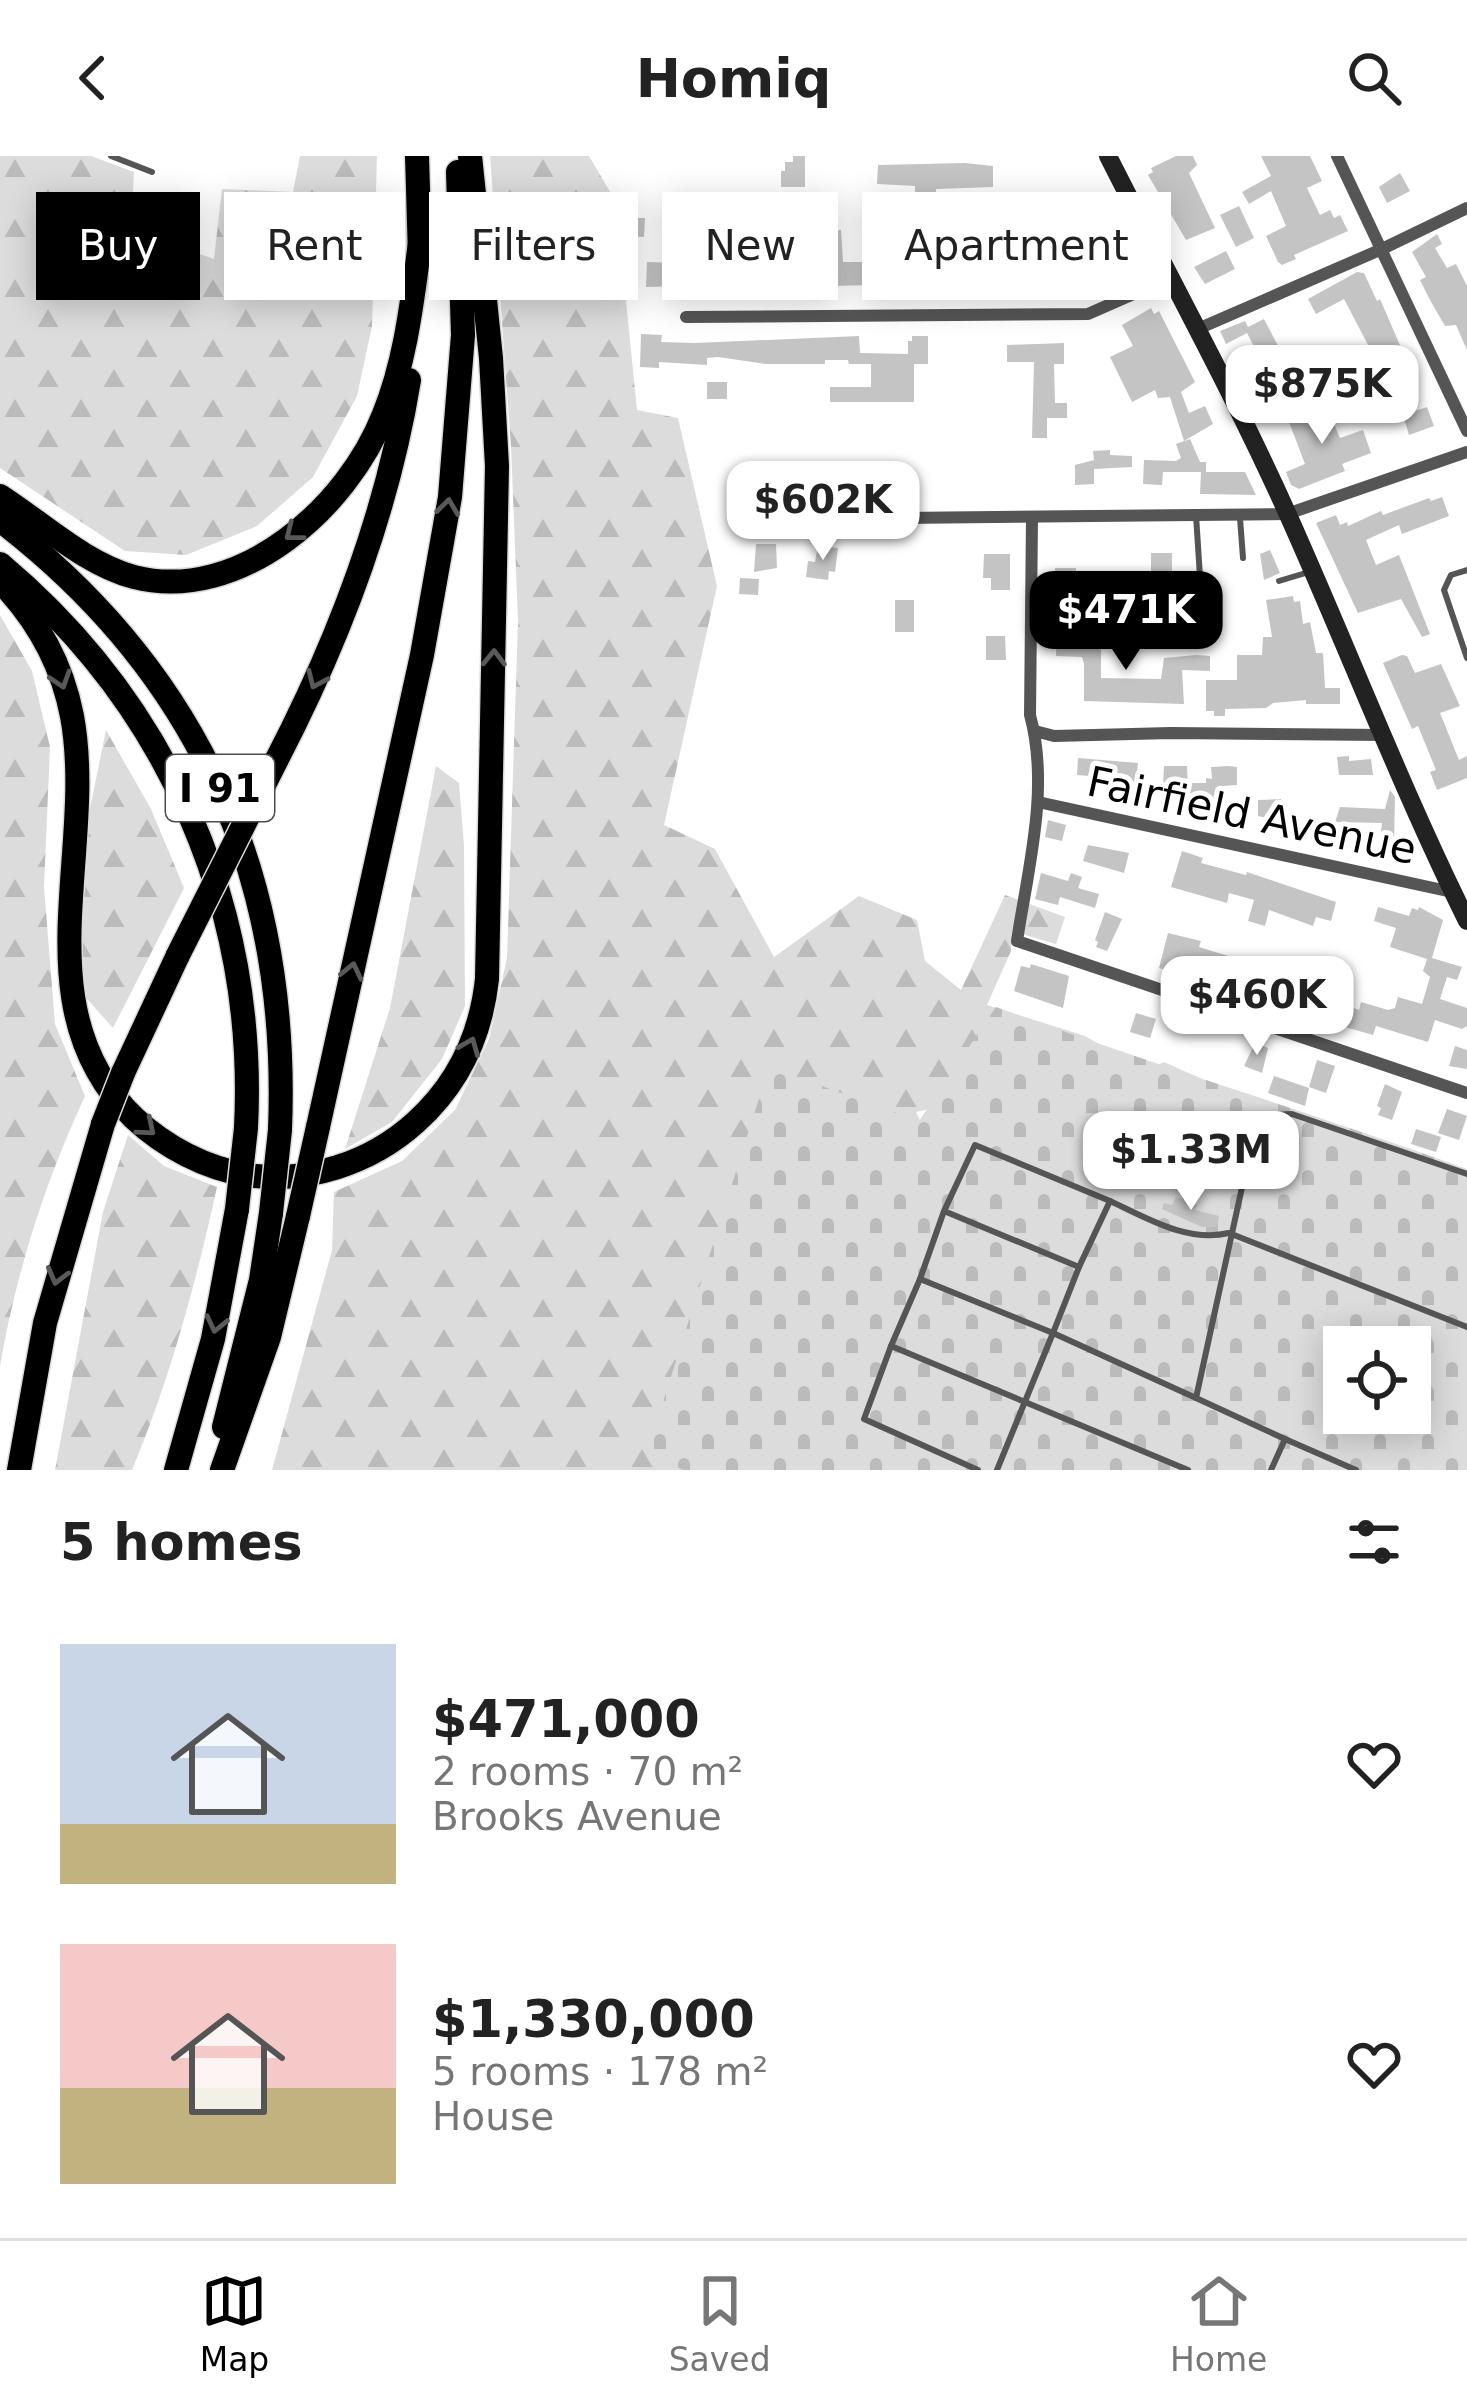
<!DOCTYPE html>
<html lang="en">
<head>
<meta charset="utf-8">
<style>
	:root { --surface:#fff; --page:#f2f2f2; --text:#222; --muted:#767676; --line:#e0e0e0; --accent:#000 }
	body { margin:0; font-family:"DejaVu Sans",sans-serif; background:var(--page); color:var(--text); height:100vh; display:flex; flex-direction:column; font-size:45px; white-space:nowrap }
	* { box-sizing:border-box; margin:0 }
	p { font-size:39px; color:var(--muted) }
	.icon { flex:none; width:66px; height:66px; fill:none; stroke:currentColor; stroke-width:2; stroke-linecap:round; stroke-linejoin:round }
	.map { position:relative; height:1314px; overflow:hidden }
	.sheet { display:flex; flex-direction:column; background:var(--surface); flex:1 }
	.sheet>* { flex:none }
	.hud { position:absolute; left:36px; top:36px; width:1395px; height:108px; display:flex; gap:24px }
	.tools { position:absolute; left:1323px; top:1170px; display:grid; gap:24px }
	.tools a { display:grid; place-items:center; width:108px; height:108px; border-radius:0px; background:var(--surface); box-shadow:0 6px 30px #0003; font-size:60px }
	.price { position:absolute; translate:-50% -102px; padding:0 27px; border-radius:24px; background:#fff; color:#222; font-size:39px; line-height:78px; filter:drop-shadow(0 3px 6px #0008) }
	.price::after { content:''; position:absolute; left:50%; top:72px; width:36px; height:27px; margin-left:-18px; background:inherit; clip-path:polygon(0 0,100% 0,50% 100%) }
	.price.selected { background:var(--accent); color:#fff }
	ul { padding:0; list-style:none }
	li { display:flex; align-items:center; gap:36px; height:300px; padding:0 60px }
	li span { display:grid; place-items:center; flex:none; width:336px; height:240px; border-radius:0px; color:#555 }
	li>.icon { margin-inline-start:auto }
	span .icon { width:144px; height:144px; fill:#fffc; stroke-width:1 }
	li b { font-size:51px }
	h2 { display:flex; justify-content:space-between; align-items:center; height:144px; padding:0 60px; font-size:51px }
	.chip { padding:0 42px; border-radius:0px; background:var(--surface); box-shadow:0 6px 30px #0003; font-size:42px; line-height:108px }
	.chip.selected { background:var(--accent); color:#fff }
	header { display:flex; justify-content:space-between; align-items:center; height:156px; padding:0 60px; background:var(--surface); font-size:54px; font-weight:700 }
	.menu { display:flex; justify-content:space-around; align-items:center; height:168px; border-top:3px solid var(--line); background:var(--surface); font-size:33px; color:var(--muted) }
	.menu a { display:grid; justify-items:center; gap:6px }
	.menu .selected { color:var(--accent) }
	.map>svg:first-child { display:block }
	.forest { fill:url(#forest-firs) }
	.cemetery { fill:url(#cemetery-stones); fill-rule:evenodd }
	.building { fill:#c4c4c4 }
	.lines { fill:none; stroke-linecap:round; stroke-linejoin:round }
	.highway-casing { stroke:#dbdbdb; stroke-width:27 }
	.lane { stroke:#555; stroke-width:6 }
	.street { stroke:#555; stroke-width:12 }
	.secondary { stroke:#222; stroke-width:18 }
	.highway { stroke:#000; stroke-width:24 }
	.highway-bridge-casing { stroke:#dbdbdb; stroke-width:27; stroke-linecap:butt }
	.highway-bridge { stroke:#000; stroke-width:24 }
	.oneway { stroke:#595959 }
	.labels { text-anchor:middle; stroke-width:10; stroke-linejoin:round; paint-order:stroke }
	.shield { fill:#fff; stroke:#4c4c4c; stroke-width:3 }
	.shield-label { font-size:39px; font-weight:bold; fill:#000 }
	.street-label { font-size:42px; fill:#000; stroke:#fff }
</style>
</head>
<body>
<header><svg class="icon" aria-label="back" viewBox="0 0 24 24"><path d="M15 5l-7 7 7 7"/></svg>Homiq<svg class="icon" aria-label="search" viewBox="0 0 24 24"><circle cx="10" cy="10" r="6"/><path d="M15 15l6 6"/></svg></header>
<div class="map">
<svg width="1467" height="1314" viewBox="0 0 1467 1314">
	<defs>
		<pattern id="forest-firs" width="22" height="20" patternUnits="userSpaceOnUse" patternTransform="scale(3)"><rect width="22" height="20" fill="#dcdcdc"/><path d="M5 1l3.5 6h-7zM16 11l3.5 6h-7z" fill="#bbb"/></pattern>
		<pattern id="cemetery-stones" width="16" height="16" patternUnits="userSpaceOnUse" patternTransform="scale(3)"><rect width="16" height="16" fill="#dcdcdc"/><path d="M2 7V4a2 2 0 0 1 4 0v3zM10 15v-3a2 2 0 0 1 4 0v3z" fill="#bbb"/></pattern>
	</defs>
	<rect width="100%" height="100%" fill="#fff"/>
	<g class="forest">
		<path d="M 0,0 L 91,0 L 134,16 L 131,74 L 214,103 L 222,33 L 293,36 L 300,0 L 377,0 L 372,170 L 357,240 L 313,321 L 257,370 L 186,399 L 125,395 L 0,312 Z"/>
		<path d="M 490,0 L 589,0 L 616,46 L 637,254 L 678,262 L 717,430 L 664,669 L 715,693 L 774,801 L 859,740 L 917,764 L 925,805 L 961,834 L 1005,739 L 1065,761 L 1056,788 L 1012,775 L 1011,795 L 987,849 L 1085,880 L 1145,915 L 1164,906 L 1259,949 L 945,950 L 916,956 L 935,995 L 754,1314 L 272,1314 L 332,1094 L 334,1036 L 402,1005 L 455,954 L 489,883 L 507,802 L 518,465 L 511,290 Z"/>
		<path d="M 0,459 L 32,515 L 50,591 L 44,731 L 55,868 L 85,940 C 45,1026 16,1117 0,1210 Z"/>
		<path d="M 106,574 L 151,653 L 184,732 L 113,872 L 80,835 L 78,767 L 85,677 Z"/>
		<path d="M 436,610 L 459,627 L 464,690 L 465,850 L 442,903 L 392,966 L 345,993 L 390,852 Z"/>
		<path d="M 128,979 L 164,1010 L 217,1031 C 196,1127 170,1223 132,1314 L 55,1314 L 103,1056 Z"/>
	</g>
	<path class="cemetery" d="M 996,851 C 1152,909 1311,956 1467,1013 L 1467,1314 L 684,1314 L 646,1300 L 769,911 L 919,965 ZM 1344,1191 L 1410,1191 L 1410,1257 L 1344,1257 Z"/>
	<g class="building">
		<path d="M 793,0 L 805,0 L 805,31 L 781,31 L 781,15 L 785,15 L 785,6 L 793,6 Z"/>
		<path d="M 1176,0 L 1193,0 L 1197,9 L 1189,17 L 1215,72 L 1186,84 L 1148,19 L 1153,16 L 1151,12 Z"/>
		<path d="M 1261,0 L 1310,0 L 1322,25 L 1307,32 L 1320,59 L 1330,54 L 1334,62 L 1340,59 L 1348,75 L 1294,99 L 1296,103 L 1282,109 L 1278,106 L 1266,80 L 1286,70 L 1271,35 L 1249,48 L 1242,36 L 1271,20 Z"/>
		<path d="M 965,7 L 993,10 L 993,31 L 936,33 L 936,38 L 915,38 L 915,30 L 877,28 L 878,9 Z"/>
		<path d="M 1400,17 L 1410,35 L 1387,47 L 1379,31 Z"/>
		<path d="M 1096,36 L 1103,47 L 1047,77 L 1036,56 L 1050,48 L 1054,57 Z"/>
		<path d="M 755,43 L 764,57 L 749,67 L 740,53 Z"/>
		<path d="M 178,45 L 197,45 L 196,77 L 177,77 Z"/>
		<path d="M 1239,50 L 1254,82 L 1236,91 L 1220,59 Z"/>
		<path d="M 625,62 L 645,62 L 644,81 L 625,80 Z"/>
		<path d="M 1114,66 L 1131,108 L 1128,113 L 1100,129 L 1088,105 L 1068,115 L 1057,93 Z"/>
		<path d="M 898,73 L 943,73 L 943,86 L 959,85 L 959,100 L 925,101 L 926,133 L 907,134 L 907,128 L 832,130 L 830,75 L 841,74 L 843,106 L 899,106 Z"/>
		<path d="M 1437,78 L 1442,88 L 1435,92 L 1447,112 L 1456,108 L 1467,130 L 1467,194 L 1456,169 L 1445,170 L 1430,144 L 1420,124 L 1426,121 L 1412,96 Z"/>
		<path d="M 711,94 L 727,94 L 727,102 L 758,104 L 757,117 L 726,117 L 726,129 L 646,131 L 647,106 L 708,108 Z"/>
		<path d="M 1226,95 L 1235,113 L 1205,128 L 1194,111 Z"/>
		<path d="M 764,109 L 789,109 L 789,130 L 763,125 Z"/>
		<path d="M 968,113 L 1066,113 L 1067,135 L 972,139 L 972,133 L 967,133 Z"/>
		<path d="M 1357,116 L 1364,117 L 1377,145 L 1380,143 L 1415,224 L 1388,227 L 1344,143 L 1316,158 L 1308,143 Z"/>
		<path d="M 1151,152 L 1154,158 L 1159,155 L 1195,226 L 1181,236 L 1189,257 L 1205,250 L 1213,268 L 1184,285 L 1170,241 L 1158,242 L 1155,234 L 1132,246 L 1110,201 L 1133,190 L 1122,169 Z"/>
		<path d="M 1264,163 L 1294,220 L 1274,230 L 1247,177 L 1226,188 L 1220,175 L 1245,165 L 1248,171 Z"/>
		<path d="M 641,178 L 662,179 L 661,186 L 695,187 L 859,180 L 860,197 L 908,198 L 908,185 L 912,185 L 912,180 L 928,180 L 928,208 L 914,208 L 914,246 L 830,246 L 830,231 L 871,231 L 871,208 L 849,208 L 848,204 L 825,204 L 825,208 L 766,208 L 718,201 L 707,202 L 707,209 L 659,206 L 659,212 L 640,211 Z"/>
		<path d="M 1064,187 L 1064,208 L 1054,208 L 1055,247 L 1067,247 L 1067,262 L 1047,262 L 1047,282 L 1032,282 L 1034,206 L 1007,206 L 1007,189 Z"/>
		<rect x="707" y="226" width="20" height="17"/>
		<path d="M 1318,246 L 1328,271 L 1334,268 L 1340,282 L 1363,274 L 1371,297 L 1342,308 L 1345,315 L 1299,333 L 1291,329 L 1286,316 L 1305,308 L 1286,258 Z"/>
		<path d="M 1427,251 L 1434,270 L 1409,279 L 1403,259 Z"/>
		<path d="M 1190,283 L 1200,306 L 1206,306 L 1206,316 L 1245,316 L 1256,339 L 1200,338 L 1201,316 L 1163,316 L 1162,329 L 1143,328 L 1144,304 L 1176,305 L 1181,302 L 1176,288 Z"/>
		<path d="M 1110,294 L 1110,299 L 1132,300 L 1132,311 L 1094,313 L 1094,328 L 1075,329 L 1075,309 L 1094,304 L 1093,295 Z"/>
		<path d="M 1442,341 L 1449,360 L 1402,378 L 1399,369 L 1366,384 L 1376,409 L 1399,399 L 1430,478 L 1422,481 L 1401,443 L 1358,457 L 1316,367 L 1336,359 L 1340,369 L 1347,366 L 1348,370 L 1381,355 L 1383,359 L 1429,342 L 1431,345 Z"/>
		<path d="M 756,388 L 776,388 L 777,412 L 754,416 Z"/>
		<path d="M 818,390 L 838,392 L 835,416 L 829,415 L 828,424 L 806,421 L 808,405 L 815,406 Z"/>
		<path d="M 1270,394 L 1280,417 L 1264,424 L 1260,398 Z"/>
		<path d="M 1151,397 L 1172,397 L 1172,429 L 1200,429 L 1200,456 L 1161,455 L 1161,429 L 1167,429 L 1151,429 Z"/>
		<path d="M 984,398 L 1010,398 L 1010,434 L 991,434 L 991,422 L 983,422 Z"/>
		<rect x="1055" y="412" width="21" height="20"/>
		<path d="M 740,422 L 759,423 L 758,439 L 739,438 Z"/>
		<path d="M 1293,440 L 1294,446 L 1300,445 L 1303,468 L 1310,466 L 1316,497 L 1323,497 L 1325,532 L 1340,532 L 1340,548 L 1306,548 L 1306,544 L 1273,547 L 1266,552 L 1225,553 L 1225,560 L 1214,560 L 1214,555 L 1206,555 L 1206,524 L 1237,524 L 1237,499 L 1262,499 L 1263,481 L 1272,481 L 1266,444 Z"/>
		<rect x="895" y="444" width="19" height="32"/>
		<path d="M 1057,467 L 1083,468 L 1083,492 L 1101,492 L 1101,522 L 1161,523 L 1164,502 L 1196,499 L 1210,500 L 1210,515 L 1182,514 L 1184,548 L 1084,545 L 1084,508 L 1082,501 L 1056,500 Z"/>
		<path d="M 986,480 L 1005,480 L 1006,504 L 986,504 Z"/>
		<path d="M 1402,499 L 1407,500 L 1415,517 L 1441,508 L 1460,550 L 1440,557 L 1459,604 L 1467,600 L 1467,622 L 1437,634 L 1430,616 L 1436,614 L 1418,570 L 1412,573 L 1383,507 Z"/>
		<path d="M 1349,600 L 1349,605 L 1371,603 L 1373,619 L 1339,619 L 1337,601 Z"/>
		<path d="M 1078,602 L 1138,607 L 1136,629 L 1101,627 L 1101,621 L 1077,619 Z"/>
		<path d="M 1164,610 L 1187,610 L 1188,630 L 1163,629 Z"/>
		<path d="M 1228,610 L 1237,611 L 1237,629 L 1222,630 L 1221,659 L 1188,654 L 1189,627 L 1206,627 L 1206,622 L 1212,623 L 1211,611 Z"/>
		<path d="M 1390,634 L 1395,641 L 1394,686 L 1410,689 L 1407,705 L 1378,699 L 1382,667 L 1335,666 L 1340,651 L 1385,653 Z"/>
		<path d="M 1281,643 L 1281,665 L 1258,660 L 1258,644 Z"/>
		<path d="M 1048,664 L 1066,669 L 1062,685 L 1045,681 Z"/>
		<path d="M 1088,689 L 1129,697 L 1124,717 L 1083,705 Z"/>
		<path d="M 1182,695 L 1203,702 L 1201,707 L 1246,719 L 1247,716 L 1336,746 L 1331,765 L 1316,761 L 1313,770 L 1269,754 L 1265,770 L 1248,765 L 1254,744 L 1229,737 L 1227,747 L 1171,731 Z"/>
		<path d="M 1041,717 L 1068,725 L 1071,717 L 1082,721 L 1078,732 L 1099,738 L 1095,752 L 1060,741 L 1058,749 L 1035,743 Z"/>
		<path d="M 1378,751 L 1409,760 L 1412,752 L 1418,754 L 1419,751 L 1443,764 L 1432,802 L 1462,811 L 1457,824 L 1447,821 L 1440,843 L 1467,852 L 1467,870 L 1462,873 L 1435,864 L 1428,886 L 1376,870 L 1373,879 L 1345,871 L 1351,851 L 1359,854 L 1361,846 L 1388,854 L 1395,852 L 1398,841 L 1422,848 L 1430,821 L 1423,815 L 1427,803 L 1390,791 L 1396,772 L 1374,765 Z"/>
		<path d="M 1105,756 L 1122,763 L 1107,795 L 1096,791 L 1098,786 L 1095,784 Z"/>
		<path d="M 1168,777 L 1201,785 L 1199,791 L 1235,802 L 1233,809 L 1246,813 L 1239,837 L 1159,812 Z"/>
		<path d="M 1031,808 L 1069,820 L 1063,852 L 1014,835 L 1021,810 L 1030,812 Z"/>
		<path d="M 1292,830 L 1331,844 L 1325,869 L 1284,855 Z"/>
		<path d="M 1136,857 L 1156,863 L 1150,882 L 1130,876 Z"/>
		<path d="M 1255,887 L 1268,892 L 1262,917 L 1244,910 Z"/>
		<path d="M 1455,890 L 1467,894 L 1467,913 L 1449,910 Z"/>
		<path d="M 1317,904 L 1335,910 L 1326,937 L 1309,931 Z"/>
		<path d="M 1274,920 L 1309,932 L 1305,950 L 1268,937 Z"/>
		<path d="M 1385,928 L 1402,936 L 1392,964 L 1378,959 L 1381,952 L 1377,950 Z"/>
		<path d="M 1447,953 L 1467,960 L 1459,984 L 1438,977 Z"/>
		<path d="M 1416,973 L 1441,981 L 1436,996 L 1411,988 Z"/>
		<path d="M 1176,1041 L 1197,1049 L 1195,1054 L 1219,1060 L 1217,1071 L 1202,1071 L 1162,1053 L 1164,1047 L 1172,1049 Z"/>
	</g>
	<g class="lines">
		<defs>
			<g id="highway">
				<path d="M 417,0 L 420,100"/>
				<path d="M 0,340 C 42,367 85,408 134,421 C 240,448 348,351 384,258 C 406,204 412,145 420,87"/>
				<path d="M 0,364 C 201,518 290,723 280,974"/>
				<path d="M 0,408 C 169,550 257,752 246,972"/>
				<path d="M 0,425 C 37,463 62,508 72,560 C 97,696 20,852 134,962 C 165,991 205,1012 247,1019 C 307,1028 371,1007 416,966 C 458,928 481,879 487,823 L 497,310 L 491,202 L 470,0"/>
				<path d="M 276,605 C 339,484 387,359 409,224"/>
				<path d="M 123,917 L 178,799"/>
				<path d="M 318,971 L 422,499 L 450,341 L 463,179 L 458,16"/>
				<path d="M 224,1271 L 261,1124 L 271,1057"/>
				<path d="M 19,1314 L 45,1167 L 103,968"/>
				<path d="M 176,1314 L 213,1183 L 237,1053"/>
				<path d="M 222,1314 L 269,1181 L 298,1060"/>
			</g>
		</defs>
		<use href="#highway" class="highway-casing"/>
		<g class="lane">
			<path d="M 111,0 L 152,16"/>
			<path d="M 1196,359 L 1200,421"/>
			<path d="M 1240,362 L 1243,402"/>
			<path d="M 1467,414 L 1451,419 L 1444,434 L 1467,502"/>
			<path d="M 1279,425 L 1309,416"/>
			<path d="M 1110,1045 C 1147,1062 1187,1087 1229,1077 L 1467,1171"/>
			<path d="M 1079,1111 L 1053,1177 L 1196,1242 L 1253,981 C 1263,963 1272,958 1292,958 L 1467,1018"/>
			<path d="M 920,1123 L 944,1055 L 1079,1111 L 1110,1045 L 975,989 L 944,1055"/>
			<path d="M 891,1190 L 920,1123 L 1053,1177 L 997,1314"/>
			<path d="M 1196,1242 L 1285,1283 L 1271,1314"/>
			<path d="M 1285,1283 L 1356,1314"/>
			<path d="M 978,1314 L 864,1263 L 891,1190 L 1188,1314"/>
		</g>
		<g class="street">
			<path d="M 1337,0 L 1467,275"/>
			<path d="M 686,161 L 1088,158 L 1170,122"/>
			<path d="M 1200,172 L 1382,93 L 1467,52"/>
			<path d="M 754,359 L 806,363 L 1287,358 L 1467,296"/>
			<path d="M 1032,361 L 1030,559 C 1050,632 1028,712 1017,785 L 1467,937"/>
			<path d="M 1035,575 L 1054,580 L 1171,577 L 1385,579"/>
			<path d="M 1038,646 L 1452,736"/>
		</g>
		<path class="secondary" d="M 1108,0 C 1169,121 1234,238 1289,361 C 1349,495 1402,634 1467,765"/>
		<use href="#highway" class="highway"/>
		<defs>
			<g id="highway-bridge">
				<path d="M 178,799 L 276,605"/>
				<path d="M 103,968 L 123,917"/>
				<path d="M 237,1053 L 246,972"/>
				<path d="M 271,1057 L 280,974"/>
				<path d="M 298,1060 L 318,971"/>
			</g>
		</defs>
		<use href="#highway-bridge" class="highway-bridge-casing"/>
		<use href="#highway-bridge" class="highway-bridge"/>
	</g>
	<defs><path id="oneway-chevron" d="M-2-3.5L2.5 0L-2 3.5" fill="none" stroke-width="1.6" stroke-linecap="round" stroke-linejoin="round" transform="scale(3)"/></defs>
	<g class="oneway">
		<use href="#oneway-chevron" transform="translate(448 351) rotate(-82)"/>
		<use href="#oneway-chevron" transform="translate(293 377) rotate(142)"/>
		<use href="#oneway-chevron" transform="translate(494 502) rotate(-89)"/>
		<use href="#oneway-chevron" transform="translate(61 524) rotate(72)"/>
		<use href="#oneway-chevron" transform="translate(316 524) rotate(114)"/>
		<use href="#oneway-chevron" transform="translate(352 815) rotate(-77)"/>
		<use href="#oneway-chevron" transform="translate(470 890) rotate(-68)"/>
		<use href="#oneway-chevron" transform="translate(147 972) rotate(40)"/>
		<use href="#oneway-chevron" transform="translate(57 1120) rotate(105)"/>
		<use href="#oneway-chevron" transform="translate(216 1168) rotate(103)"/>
	</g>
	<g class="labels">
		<rect class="shield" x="166" y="599" width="108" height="66" rx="9"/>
		<g class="shield-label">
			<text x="220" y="646">I 91</text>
		</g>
		<g class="street-label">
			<text transform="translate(1252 659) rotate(12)" y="15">Fairfield Avenue</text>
		</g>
	</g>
</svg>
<div class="tools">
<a><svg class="icon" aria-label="locate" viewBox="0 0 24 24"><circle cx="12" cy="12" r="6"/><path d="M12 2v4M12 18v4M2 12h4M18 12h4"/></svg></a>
</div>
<b class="price" style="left:1322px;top:291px">$875K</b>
<b class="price" style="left:823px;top:407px">$602K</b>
<b class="price selected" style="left:1126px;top:517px">$471K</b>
<b class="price" style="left:1257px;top:902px">$460K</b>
<b class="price" style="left:1191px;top:1057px">$1.33M</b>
<div class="hud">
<a class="chip selected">Buy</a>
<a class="chip">Rent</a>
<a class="chip">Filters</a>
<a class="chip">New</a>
<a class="chip">Apartment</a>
</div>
</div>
<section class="sheet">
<h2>5 homes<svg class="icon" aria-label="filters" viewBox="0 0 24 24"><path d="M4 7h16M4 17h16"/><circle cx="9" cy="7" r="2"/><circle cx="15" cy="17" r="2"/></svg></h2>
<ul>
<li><span style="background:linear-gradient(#c9d6e8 75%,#c2b280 0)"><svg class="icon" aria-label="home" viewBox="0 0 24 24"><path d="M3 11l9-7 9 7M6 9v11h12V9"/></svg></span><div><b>$471,000</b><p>2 rooms · 70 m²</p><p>Brooks Avenue</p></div><svg class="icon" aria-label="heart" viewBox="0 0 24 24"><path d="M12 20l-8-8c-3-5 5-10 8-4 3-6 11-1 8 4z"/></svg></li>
<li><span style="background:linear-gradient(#f6c9c9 60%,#c2b280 0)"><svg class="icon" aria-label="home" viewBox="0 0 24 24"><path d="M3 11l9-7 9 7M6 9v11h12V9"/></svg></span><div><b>$1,330,000</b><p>5 rooms · 178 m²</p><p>House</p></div><svg class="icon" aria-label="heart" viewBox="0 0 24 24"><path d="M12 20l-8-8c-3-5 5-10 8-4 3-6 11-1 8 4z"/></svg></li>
</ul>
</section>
<nav class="menu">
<a class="selected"><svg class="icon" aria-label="map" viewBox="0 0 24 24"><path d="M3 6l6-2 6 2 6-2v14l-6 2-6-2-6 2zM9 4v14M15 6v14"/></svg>Map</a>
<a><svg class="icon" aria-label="saved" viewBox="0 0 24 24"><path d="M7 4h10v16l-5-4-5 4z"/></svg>Saved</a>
<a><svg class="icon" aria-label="home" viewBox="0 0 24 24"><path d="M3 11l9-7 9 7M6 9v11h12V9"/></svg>Home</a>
</nav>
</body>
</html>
